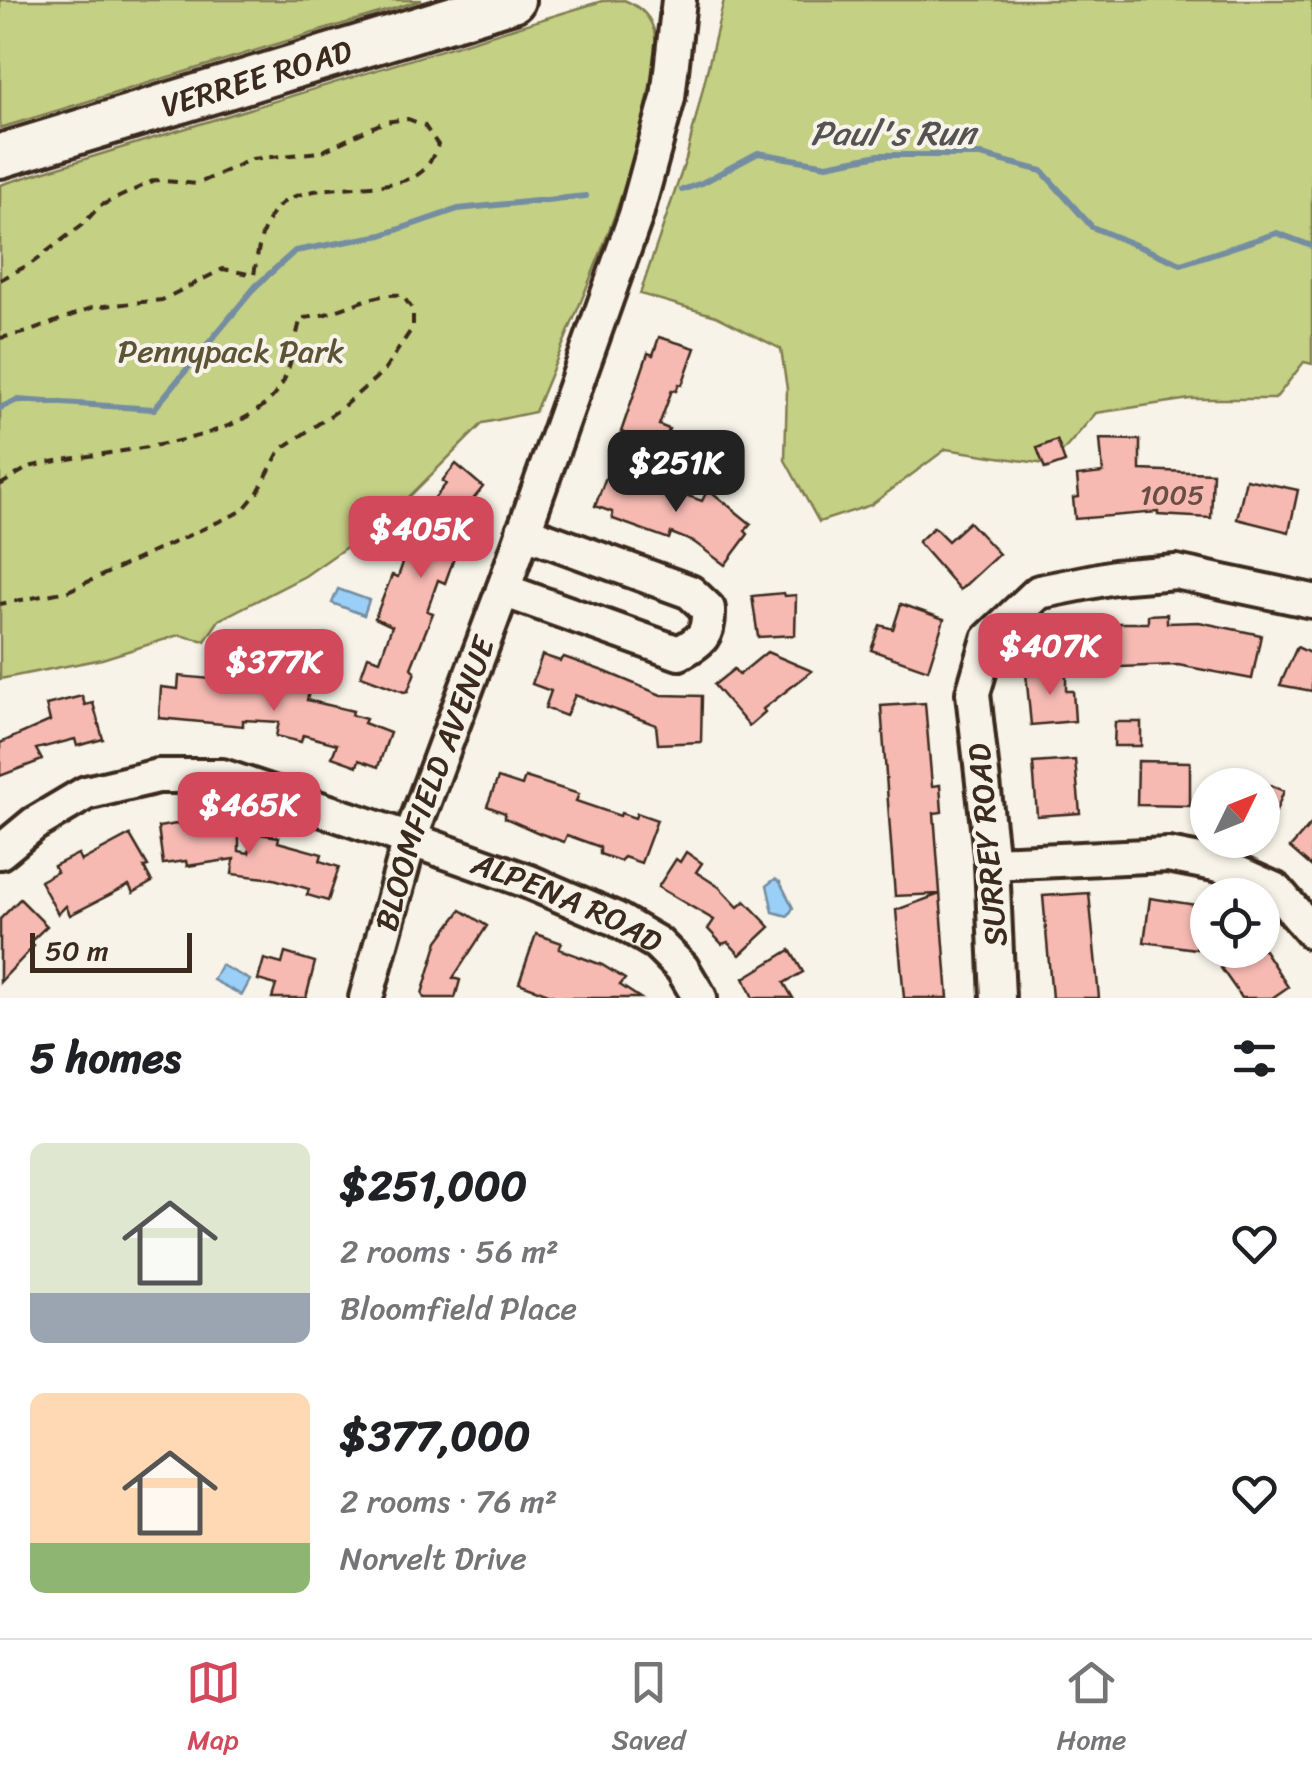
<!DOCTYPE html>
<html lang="en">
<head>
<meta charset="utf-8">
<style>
	:root { --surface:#fff; --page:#f2f2f2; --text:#202124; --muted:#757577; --line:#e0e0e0; --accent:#d1495b }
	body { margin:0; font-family:Sriracha,sans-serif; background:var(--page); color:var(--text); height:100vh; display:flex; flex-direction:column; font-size:38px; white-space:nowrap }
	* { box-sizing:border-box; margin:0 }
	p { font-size:32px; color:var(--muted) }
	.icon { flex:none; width:55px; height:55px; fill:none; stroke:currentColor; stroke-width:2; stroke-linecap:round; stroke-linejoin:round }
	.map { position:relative; height:998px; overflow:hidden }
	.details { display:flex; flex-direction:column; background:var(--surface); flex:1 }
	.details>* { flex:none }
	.needle { width:65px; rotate:47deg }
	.buttons { position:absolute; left:1190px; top:768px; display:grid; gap:20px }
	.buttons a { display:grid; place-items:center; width:90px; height:90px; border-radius:50%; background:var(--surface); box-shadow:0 2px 8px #0004; font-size:50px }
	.scale { position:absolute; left:30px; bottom:25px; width:162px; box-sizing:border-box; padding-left:10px; border:5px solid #3b2a1e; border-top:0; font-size:28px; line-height:35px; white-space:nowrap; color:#3b2a1e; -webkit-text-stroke:8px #f7f3e8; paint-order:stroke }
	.price { position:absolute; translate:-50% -85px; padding:0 22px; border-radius:20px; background:var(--accent); color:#fff; font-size:32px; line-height:65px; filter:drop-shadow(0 2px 5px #0008) }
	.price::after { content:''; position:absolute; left:50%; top:60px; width:30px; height:22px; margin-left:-15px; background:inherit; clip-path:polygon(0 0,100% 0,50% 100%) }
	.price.selected { background:#222; color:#fff }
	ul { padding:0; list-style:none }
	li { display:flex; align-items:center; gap:30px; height:250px; padding:0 30px }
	li span { display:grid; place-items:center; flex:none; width:280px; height:200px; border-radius:15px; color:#555 }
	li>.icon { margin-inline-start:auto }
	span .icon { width:120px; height:120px; fill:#fffc; stroke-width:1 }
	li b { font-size:42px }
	h2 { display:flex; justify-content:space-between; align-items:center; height:120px; padding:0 30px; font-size:42px }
	.tabs { display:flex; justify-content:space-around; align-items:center; height:140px; border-top:2px solid var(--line); background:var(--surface); font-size:28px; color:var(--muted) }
	.tabs a { display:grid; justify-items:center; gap:5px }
	.tabs .selected { color:var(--accent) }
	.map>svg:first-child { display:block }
	.green { fill:#c4d084; stroke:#807d51; stroke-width:2.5 }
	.water { fill:#9acff8; stroke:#748da1; stroke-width:2.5 }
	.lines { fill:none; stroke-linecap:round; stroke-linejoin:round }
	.stream { stroke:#748da1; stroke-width:6 }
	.building { fill:#f6bab3; stroke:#3b2a1e; stroke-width:2.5 }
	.minor-casing { stroke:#3b2a1e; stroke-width:40 }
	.major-casing { stroke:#3b2a1e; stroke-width:50 }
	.path { stroke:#3b2a1e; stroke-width:4; stroke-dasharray:10 8; stroke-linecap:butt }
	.minor { stroke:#f7f3e8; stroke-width:32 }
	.major { stroke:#f7f3e8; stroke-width:42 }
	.labels { text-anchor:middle; stroke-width:8; stroke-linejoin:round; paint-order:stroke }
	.number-label { font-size:28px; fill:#6a4e43 }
	.street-label { font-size:32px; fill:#3b2a1e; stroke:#f7f3e8 }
	.park-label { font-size:32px; fill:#5d5438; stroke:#f7f3e8 }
	.water-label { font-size:35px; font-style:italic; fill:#535354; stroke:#f7f3e8 }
</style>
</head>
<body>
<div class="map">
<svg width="1312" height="998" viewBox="0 0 1312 998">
	<rect width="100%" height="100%" fill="#f7f3e8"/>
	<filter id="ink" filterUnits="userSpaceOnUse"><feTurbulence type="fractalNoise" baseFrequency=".01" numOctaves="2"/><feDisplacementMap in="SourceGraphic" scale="20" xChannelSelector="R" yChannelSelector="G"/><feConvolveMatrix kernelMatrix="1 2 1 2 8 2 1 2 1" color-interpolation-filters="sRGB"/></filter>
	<g filter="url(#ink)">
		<g class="green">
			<path d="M 0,0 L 422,0 L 0,128 Z"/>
			<path d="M 624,0 C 636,5 647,12 652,25 C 660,43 653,67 650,86 C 630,200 578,305 535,412 L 483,423 L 408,498 L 365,534 L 305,576 L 219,620 L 205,641 L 179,635 L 102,659 L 0,679 L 0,185 L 602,1 Z"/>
			<path d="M 724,0 L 1312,0 L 1312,364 L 1304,362 L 1275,399 L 1190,399 L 1096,413 L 1051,465 L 946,449 L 871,505 L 819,522 L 785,460 L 787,389 L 781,349 L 716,316 L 640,294 L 686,159 Z"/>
		</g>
		<g class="water">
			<path d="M 338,589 L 369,600 L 364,615 L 332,603 Z"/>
			<path d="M 775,879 L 780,882 L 793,908 L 788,916 L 773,912 L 767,885 Z"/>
			<path d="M 221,965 L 250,980 L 242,995 L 213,980 Z"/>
		</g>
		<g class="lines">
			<g class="stream">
				<path d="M 682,190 L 702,183 L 758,153 L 827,165 L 879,155 L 981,155 L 1042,171 L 1092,227 L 1181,264 L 1277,233 L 1312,246"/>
				<path d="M 0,408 L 17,400 L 154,409 L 256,286 L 295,251 L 382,235 L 458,209 L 586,196"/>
			</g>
		</g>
		<g class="building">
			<path d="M 659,337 L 695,348 L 682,385 L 679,384 L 676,391 L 672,390 L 659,425 L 669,429 L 664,445 L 621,432 L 648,353 L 653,355 Z"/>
			<path d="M 1100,439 L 1140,440 L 1140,470 L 1213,473 L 1211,518 L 1158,515 L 1158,512 L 1075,519 L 1073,498 L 1079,497 L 1077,476 L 1103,473 Z"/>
			<path d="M 1057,440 L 1065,462 L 1045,469 L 1037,448 Z"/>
			<path d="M 456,464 L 483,487 L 471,502 L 476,506 L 457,529 L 448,556 L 454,558 L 445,583 L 438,580 L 427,611 L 433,613 L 411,668 L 415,672 L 408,691 L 404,692 L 361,676 L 368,656 L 380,660 L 392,626 L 375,618 L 392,575 L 398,577 L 419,517 L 446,484 L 442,481 Z"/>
			<path d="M 633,476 L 702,501 L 708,489 L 751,524 L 745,531 L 748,534 L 725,565 L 694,542 L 671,533 L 669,539 L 613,519 L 612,512 L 595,506 L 606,477 L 630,486 Z"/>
			<path d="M 1246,479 L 1298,490 L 1289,532 L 1237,519 Z"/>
			<path d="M 969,522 L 999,554 L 960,590 L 918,542 L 934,527 L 948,541 Z"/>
			<path d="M 784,593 L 785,596 L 796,595 L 795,635 L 758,637 L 752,596 Z"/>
			<path d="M 901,604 L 944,619 L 928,670 L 871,650 L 880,625 L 893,629 Z"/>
			<path d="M 1167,614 L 1167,623 L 1199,622 L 1261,635 L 1252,679 L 1178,665 L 1120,667 L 1119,623 L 1148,623 L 1148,615 Z"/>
			<path d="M 1297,647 L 1312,654 L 1312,691 L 1280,685 Z"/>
			<path d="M 767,652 L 812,671 L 763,709 L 765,712 L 749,726 L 714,685 L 734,669 L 739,675 Z"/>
			<path d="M 542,655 L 560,661 L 564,657 L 606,672 L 661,695 L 702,696 L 701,742 L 658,744 L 656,725 L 575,695 L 566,716 L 545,708 L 551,691 L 532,684 Z"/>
			<path d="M 1066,669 L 1066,691 L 1073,691 L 1075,721 L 1031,725 L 1026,673 Z"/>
			<path d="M 223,674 L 244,675 L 244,683 L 285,686 L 309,692 L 307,700 L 353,711 L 352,715 L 366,719 L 364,723 L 390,733 L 378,767 L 359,760 L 357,766 L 332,757 L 337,744 L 303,735 L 301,742 L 276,736 L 279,722 L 243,720 L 243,726 L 159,718 L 161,687 L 178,689 L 179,676 L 222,680 Z"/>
			<path d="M 82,696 L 85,705 L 93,703 L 103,739 L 77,746 L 75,739 L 36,749 L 42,760 L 0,776 L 0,743 L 50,721 L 46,705 Z"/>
			<path d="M 925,703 L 932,786 L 940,785 L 942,812 L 934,813 L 948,998 L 904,998 L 896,910 L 940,894 L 895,896 L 891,844 L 881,706 Z"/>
			<path d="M 1115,722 L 1141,722 L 1141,746 L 1114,746 Z"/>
			<path d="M 1075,760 L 1080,813 L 1037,816 L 1033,763 Z"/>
			<path d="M 1138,761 L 1190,762 L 1190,806 L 1137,805 Z"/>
			<path d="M 525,777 L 579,794 L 576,801 L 620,816 L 621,813 L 635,818 L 637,813 L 657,820 L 641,863 L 624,857 L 620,861 L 600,854 L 600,847 L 567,835 L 564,842 L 539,833 L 505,818 L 505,813 L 487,806 L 498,778 L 522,786 Z"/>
			<path d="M 1262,782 L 1284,791 L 1264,842 L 1262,842 Z"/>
			<path d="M 183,823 L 184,830 L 214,826 L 239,829 L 239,851 L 249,853 L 253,833 L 279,837 L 278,842 L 322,854 L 320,861 L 339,867 L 328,901 L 307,895 L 309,889 L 274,879 L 232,874 L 234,859 L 187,866 L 186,861 L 163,864 L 158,827 Z"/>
			<path d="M 1312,823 L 1312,867 L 1290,848 Z"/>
			<path d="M 130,835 L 148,866 L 144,867 L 152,882 L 133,893 L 129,885 L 70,915 L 66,906 L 58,914 L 40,881 L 57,872 L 54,866 L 78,854 L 81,861 Z"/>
			<path d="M 686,852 L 702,863 L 696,872 L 719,887 L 738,907 L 745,901 L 770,927 L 740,955 L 728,942 L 722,944 L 708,929 L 714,920 L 658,887 L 676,859 L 680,862 Z"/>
			<path d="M 1089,893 L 1099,998 L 1052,998 L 1043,896 Z"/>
			<path d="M 1150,898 L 1203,906 L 1196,949 L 1144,942 Z"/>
			<path d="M 20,899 L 47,926 L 30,942 L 34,946 L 0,982 L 0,919 Z"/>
			<path d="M 461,910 L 487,926 L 453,978 L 460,980 L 455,998 L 424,998 L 422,994 L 438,941 Z"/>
			<path d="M 536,934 L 562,943 L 559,949 L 602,965 L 625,979 L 620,985 L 640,998 L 559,998 L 519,983 Z"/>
			<path d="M 790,950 L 803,972 L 784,983 L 793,998 L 753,998 L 744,978 Z"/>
			<path d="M 1248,950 L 1264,950 L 1288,987 L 1272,998 L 1242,998 L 1221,968 Z"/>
			<path d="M 285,953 L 315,962 L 306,998 L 272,998 L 276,985 L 258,980 L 264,959 L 282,964 Z"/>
		</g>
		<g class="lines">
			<defs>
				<g id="minor">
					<path d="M 503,590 L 679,653 C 702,640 709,636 708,609 L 690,592 L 523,531"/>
					<path id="s1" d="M 0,852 L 34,824 L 86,793 L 158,776 L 222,776 L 410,839 L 527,881 L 616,919 L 657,943 L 682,968 L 700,998"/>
					<path d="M 992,863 L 1168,855 L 1220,865 L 1276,890 L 1312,932"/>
					<path id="s2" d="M 366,998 L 410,839 L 503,590 L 636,215 L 668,98 L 679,0"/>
					<path d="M 998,998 L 992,863 L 973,693 L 989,639 L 1039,592 L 1114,577 L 1176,572 L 1312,601"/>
				</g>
				<g id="major">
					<path id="s3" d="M 0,156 L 513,0"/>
				</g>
			</defs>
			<use href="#minor" class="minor-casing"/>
			<use href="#major" class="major-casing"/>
			<g class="path">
				<path d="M 0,280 L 32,263 L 83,224 L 100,206 L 155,180 L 197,184 L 252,159 L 321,152 L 384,122 L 408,119 L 424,125 L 438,145 C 434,152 432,160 427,166 C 402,201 305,173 275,210 C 260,228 258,253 254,275 L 223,269 L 162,300 L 94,307 L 28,332 L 0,338"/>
				<path d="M 0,485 C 10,479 22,470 33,466 C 99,449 246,449 282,384 C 292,365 295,338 301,318 C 337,317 366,292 402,295 L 413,310 L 413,327 L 384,371 L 340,409 L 280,450 L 258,492 L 242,511 L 68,591 L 0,604"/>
			</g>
			<use href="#minor" class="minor"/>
			<use href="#major" class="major"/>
		</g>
	</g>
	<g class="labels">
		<g class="number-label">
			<text x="1172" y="504">1005</text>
		</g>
		<g class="street-label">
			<text dy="11" stroke="none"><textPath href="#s3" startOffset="268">VERREE ROAD</textPath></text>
			<text dy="11" stroke="none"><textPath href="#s2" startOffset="225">BLOOMFIELD AVENUE</textPath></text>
			<text transform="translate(987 845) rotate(-95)" y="11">SURREY ROAD</text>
			<text dy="11" stroke="none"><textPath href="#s1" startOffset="610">ALPENA ROAD</textPath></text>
		</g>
		<g class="park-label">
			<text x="231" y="362">Pennypack Park</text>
		</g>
		<g class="water-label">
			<text x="893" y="145">Paul's Run</text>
		</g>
	</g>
</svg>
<div class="buttons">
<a><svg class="needle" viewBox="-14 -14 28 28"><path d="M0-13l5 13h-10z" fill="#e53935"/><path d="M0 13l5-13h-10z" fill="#757577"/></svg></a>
<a><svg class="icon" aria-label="locate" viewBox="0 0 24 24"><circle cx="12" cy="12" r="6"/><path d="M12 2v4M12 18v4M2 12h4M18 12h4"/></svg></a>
</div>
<div class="scale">50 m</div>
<b class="price selected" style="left:676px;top:515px">$251K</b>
<b class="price" style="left:421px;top:581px">$405K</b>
<b class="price" style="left:1050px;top:698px">$407K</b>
<b class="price" style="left:274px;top:714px">$377K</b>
<b class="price" style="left:249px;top:857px">$465K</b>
</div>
<section class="details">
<h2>5 homes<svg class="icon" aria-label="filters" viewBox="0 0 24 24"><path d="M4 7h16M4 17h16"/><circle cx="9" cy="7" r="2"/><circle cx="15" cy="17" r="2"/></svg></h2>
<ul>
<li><span style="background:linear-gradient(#dfe7d0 75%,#9aa5b1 0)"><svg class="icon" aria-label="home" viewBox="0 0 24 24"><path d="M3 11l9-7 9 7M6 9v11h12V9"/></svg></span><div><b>$251,000</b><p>2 rooms · 56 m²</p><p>Bloomfield Place</p></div><svg class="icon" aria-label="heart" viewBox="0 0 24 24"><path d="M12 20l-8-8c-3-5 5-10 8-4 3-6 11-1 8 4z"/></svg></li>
<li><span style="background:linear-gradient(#ffd9b3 75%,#8fb573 0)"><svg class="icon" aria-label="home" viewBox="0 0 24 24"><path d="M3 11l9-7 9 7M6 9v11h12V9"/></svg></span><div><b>$377,000</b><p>2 rooms · 76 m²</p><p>Norvelt Drive</p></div><svg class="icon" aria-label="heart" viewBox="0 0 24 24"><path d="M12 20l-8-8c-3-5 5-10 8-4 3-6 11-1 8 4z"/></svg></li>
</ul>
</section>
<nav class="tabs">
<a class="selected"><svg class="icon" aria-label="map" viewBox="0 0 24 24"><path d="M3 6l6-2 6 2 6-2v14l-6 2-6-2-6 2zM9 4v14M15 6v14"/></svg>Map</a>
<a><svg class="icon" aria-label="saved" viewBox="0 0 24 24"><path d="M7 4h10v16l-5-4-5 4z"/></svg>Saved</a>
<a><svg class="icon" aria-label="home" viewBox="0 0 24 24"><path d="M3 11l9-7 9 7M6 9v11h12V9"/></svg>Home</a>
</nav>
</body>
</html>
